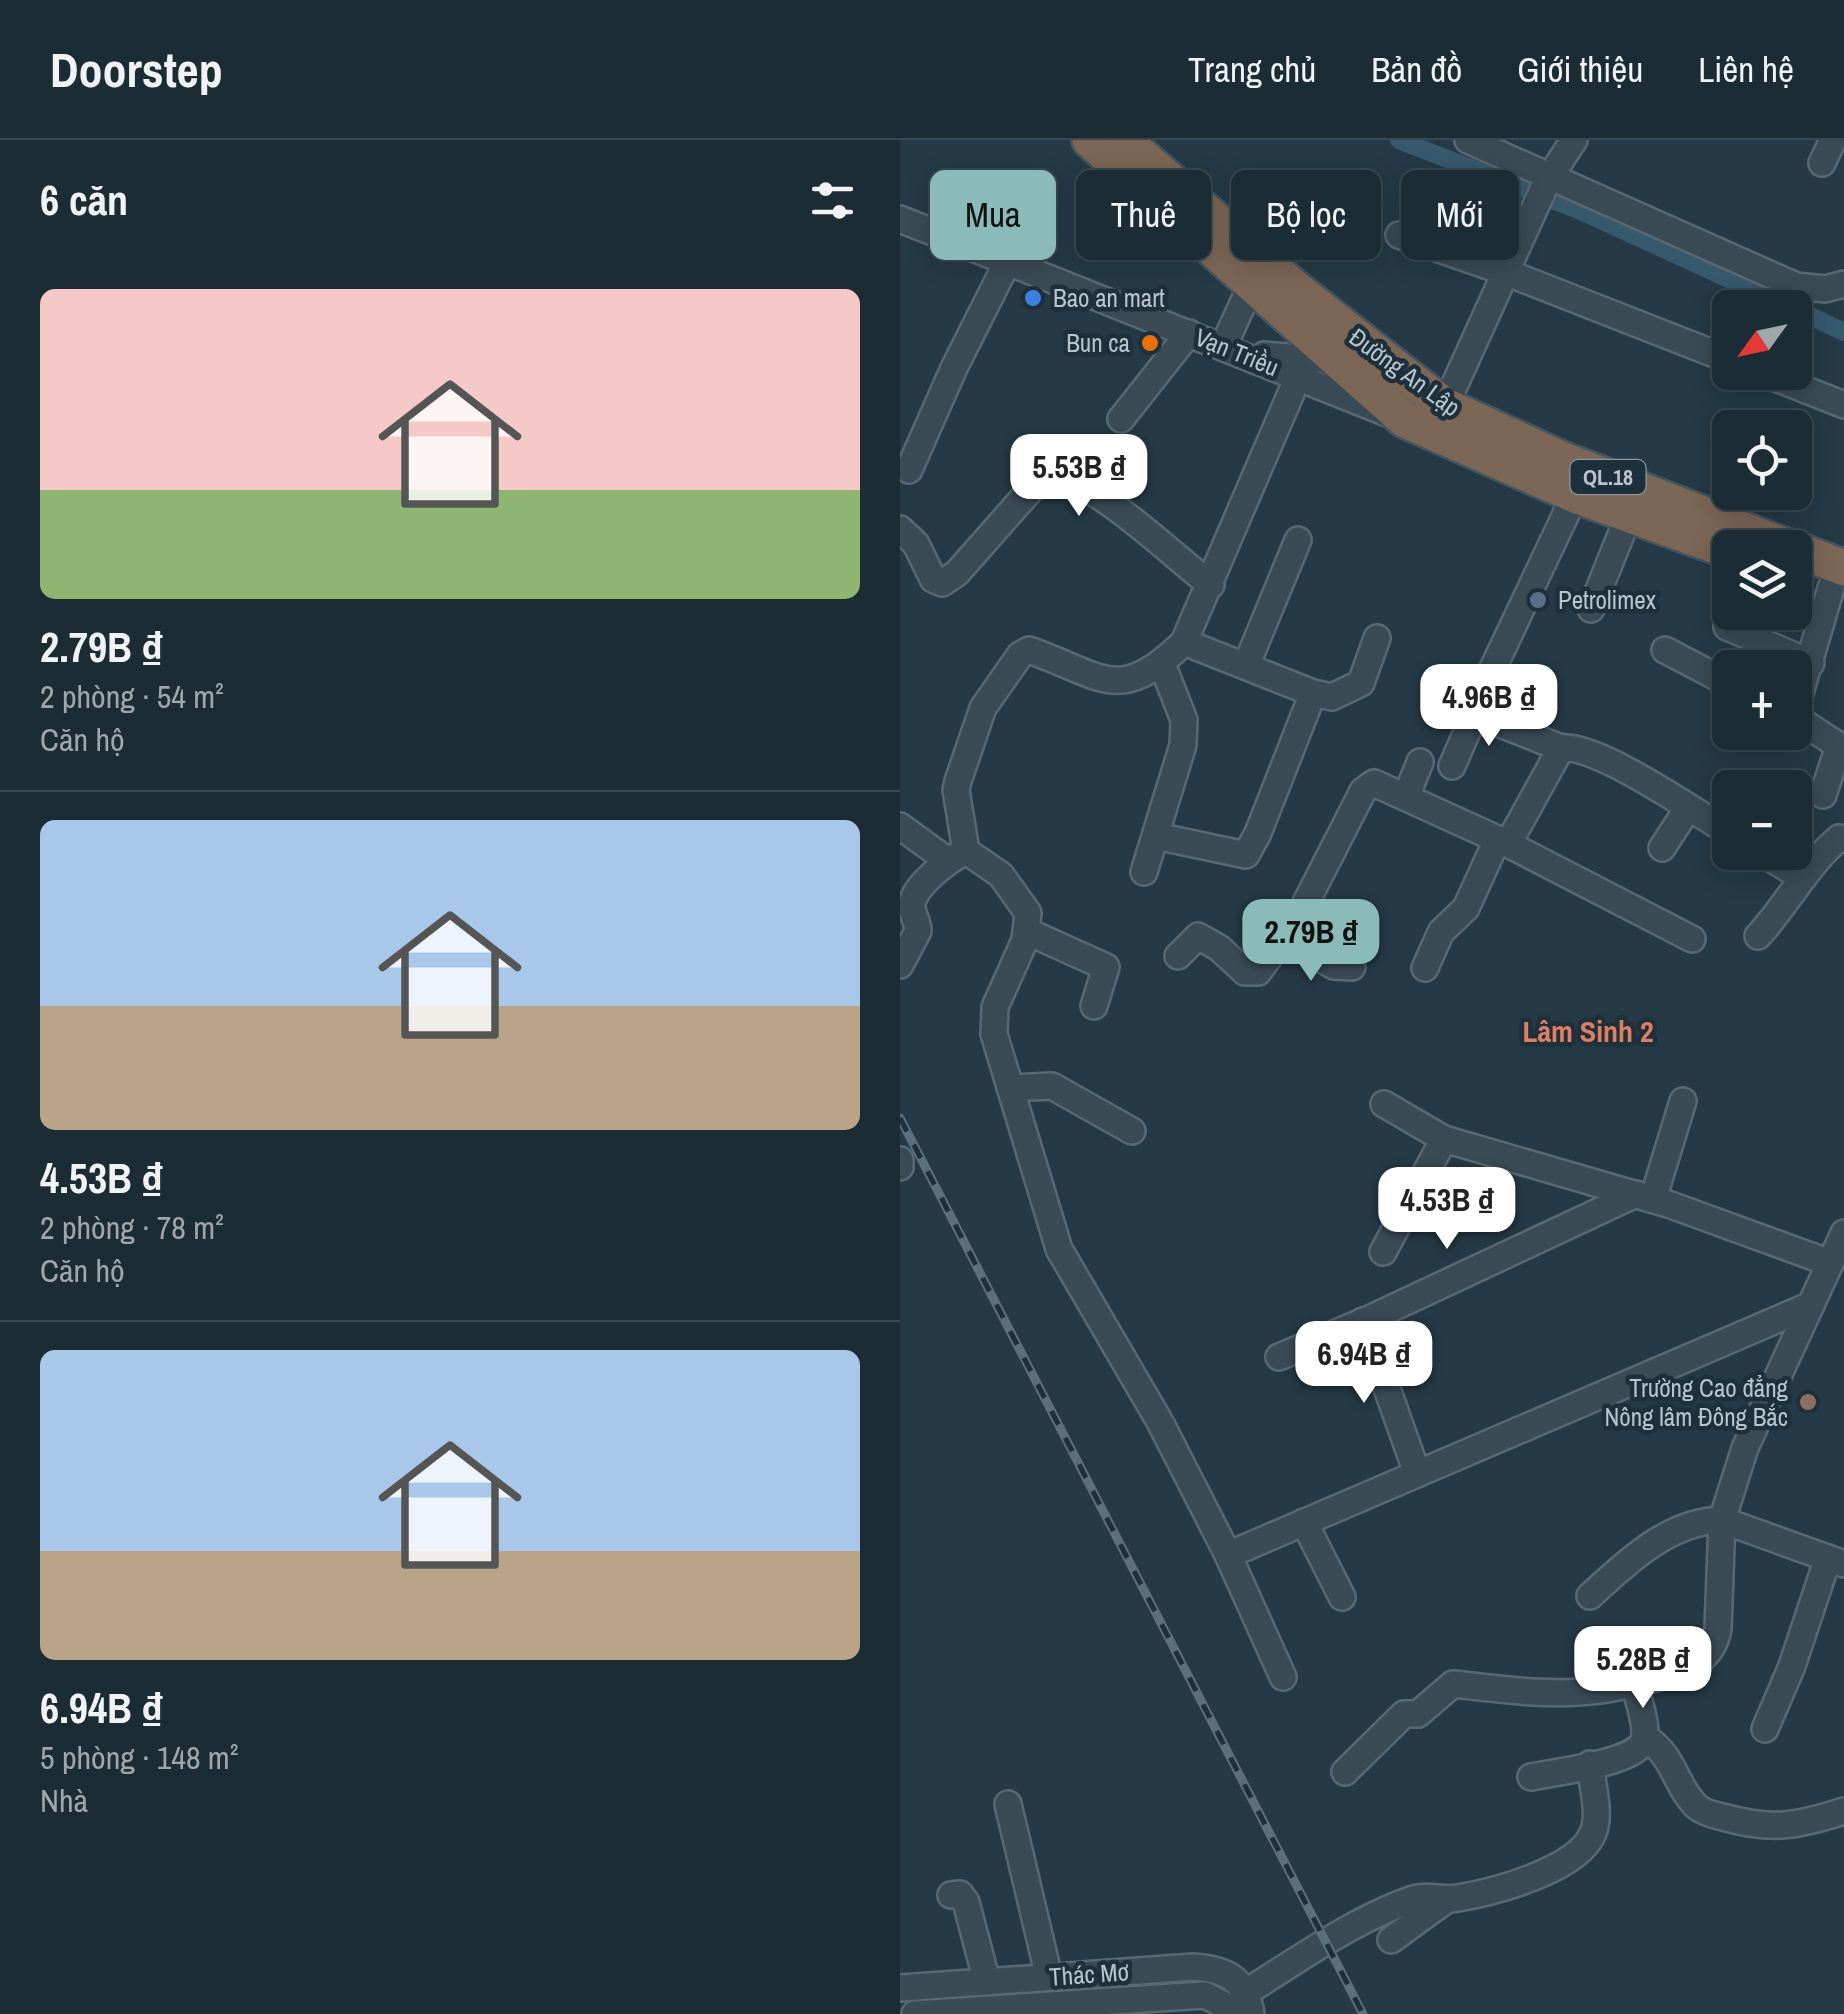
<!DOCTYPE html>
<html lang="vi">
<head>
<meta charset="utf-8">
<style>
	:root { --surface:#1c2c34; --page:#25343c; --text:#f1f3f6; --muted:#a0a7ac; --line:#3a484f; --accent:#8bbbb9 }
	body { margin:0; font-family:"Archivo Narrow",sans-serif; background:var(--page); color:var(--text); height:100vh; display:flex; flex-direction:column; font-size:38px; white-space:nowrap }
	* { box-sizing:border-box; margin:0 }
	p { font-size:32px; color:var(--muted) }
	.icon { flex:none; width:55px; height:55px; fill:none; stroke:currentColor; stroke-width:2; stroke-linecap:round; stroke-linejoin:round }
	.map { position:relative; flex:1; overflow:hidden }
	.drawer { display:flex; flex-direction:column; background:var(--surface); width:900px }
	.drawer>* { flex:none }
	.guide { position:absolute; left:30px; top:30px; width:762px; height:90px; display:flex; gap:20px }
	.needle { width:65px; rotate:237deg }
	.tools { position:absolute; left:812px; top:150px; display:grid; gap:20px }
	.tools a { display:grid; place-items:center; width:100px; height:100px; border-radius:15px; background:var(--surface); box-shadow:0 5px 25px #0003,0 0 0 2px var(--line); font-size:50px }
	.price { position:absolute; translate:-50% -85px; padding:0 22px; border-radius:20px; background:#fff; color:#222; font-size:32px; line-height:65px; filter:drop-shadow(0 2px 5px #0008) }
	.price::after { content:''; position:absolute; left:50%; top:60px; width:30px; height:22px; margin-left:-15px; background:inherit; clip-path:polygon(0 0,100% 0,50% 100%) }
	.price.selected { background:var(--accent); color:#111 }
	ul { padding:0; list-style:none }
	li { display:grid; align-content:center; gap:20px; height:530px; padding:0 40px }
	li+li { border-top:2px solid var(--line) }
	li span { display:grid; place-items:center; height:310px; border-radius:15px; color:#555 }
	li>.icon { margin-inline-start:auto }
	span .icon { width:180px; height:180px; fill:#fffc; stroke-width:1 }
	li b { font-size:42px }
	h2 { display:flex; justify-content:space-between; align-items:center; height:120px; padding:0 40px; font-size:42px }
	.pill { padding:0 35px; border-radius:15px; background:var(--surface); box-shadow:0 5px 25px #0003,0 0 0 2px var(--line); font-size:35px; line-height:90px }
	.pill.selected { background:var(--accent); color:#111 }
	header { display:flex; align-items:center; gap:60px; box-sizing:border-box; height:140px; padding:0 50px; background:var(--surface); border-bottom:2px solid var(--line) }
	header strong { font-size:48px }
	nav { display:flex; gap:55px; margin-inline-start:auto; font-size:35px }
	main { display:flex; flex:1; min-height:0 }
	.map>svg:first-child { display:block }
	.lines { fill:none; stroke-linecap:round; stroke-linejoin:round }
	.canal { stroke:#37596e; stroke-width:18 }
	.minor-casing { stroke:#596872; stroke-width:30 }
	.highway-casing { stroke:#445560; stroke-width:40 }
	.minor { stroke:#3a4b55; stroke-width:25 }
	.highway { stroke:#7c6656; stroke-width:35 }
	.rail-casing { stroke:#5c707c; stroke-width:9 }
	.rail { stroke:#1e303b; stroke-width:5; stroke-dasharray:15; stroke-linecap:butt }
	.shop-dot { fill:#3f7fe0; stroke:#1e303b; stroke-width:4 }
	.food-dot { fill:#e8710a; stroke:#1e303b; stroke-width:4 }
	.service-dot { fill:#5c6f8a; stroke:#1e303b; stroke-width:4 }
	.education-dot { fill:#8d6e63; stroke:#1e303b; stroke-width:4 }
	.labels { text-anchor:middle; stroke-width:9; stroke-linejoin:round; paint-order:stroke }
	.shield { fill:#1e303b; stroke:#8a98a2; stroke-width:2.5 }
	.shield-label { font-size:22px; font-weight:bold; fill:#b8c5ce }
	.poi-label { font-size:25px; fill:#b8c5ce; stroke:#1e303b; text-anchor:start }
	.street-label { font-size:25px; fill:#b8c5ce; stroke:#1e303b }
	.quarter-label { font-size:30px; font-weight:bold; fill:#df7f62; stroke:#1e303b }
</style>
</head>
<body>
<header>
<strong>Doorstep</strong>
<nav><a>Trang chủ</a><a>Bản đồ</a><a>Giới thiệu</a><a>Liên hệ</a></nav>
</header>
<main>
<section class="drawer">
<h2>6 căn<svg class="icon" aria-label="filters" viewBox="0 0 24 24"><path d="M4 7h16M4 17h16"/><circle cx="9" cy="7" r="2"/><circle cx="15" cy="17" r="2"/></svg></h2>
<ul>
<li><span style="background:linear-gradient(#f6c9c9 65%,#8fb573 0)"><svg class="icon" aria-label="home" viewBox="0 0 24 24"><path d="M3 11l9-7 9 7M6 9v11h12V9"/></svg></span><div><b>2.79B ₫</b><p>2 phòng · 54 m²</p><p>Căn hộ</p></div></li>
<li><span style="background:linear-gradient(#a9c7e8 60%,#b9a48a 0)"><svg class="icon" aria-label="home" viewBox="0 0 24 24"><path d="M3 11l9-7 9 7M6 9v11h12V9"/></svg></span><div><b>4.53B ₫</b><p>2 phòng · 78 m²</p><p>Căn hộ</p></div></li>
<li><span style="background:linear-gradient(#a9c7e8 65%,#b9a48a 0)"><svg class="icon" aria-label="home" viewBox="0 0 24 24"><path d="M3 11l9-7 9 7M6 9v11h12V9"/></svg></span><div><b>6.94B ₫</b><p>5 phòng · 148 m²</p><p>Nhà</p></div></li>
</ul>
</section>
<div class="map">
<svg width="944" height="1874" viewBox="0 0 944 1874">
	<rect width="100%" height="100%" fill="#253a46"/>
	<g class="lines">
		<g class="canal">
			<path d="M 499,0 L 681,71 L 892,168"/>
			<path d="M 895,169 L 944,192"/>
		</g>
		<defs>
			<g id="minor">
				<path d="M 568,0 L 896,146 L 925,149 L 944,144"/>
				<path d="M 922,23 L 933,0"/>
				<path d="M 0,79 L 487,273"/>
				<path d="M 499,95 L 608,133 L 830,220"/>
				<path d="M 323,207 L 351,146"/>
				<path d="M 364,215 L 444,221"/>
				<path d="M 861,232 L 944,265"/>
				<path d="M 545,266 L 647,41 L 674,0"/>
				<path d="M 221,279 L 289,193"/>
				<path d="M 9,330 L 54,228 L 108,121"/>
				<path d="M 0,389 L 16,404 L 33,439 L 42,443 L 57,433 L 148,330 C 205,349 264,408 311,445"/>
				<path d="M 691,469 L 729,375"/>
				<path d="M 827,487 L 911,523"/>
				<path d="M 284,502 L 413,553 L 432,557 L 461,543 L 477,498"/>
				<path d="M 765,510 L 830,544"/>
				<path d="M 346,526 L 398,400"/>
				<path d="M 895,570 L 931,448"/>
				<path d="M 895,577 L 939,606 L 923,655"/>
				<path d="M 661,608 L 580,576 L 576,571 L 576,564 L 675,355"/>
				<path d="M 552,626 L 576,571"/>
				<path d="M 506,657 L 520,622"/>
				<path d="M 0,686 L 48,721"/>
				<path d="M 256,696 L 346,715 L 358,693 L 413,553"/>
				<path d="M 608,704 L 792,799"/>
				<path d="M 762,708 L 788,668"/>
				<path d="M 861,712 L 903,738"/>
				<path d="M 244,732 L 283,605 L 284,580 L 262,524"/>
				<path d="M 126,791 L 206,827 L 194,866"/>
				<path d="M 858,796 C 887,765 906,726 939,698 L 944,699"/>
				<path d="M 385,797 L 434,826 L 452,827"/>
				<path d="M 278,816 L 298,796 L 319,808 L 345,832 L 358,832 L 397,780 L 463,651 L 474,643 L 608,704 L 661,608 C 698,604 795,672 830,693"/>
				<path d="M 0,825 L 18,791 C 18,782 13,776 12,768 C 10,747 50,719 66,711"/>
				<path d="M 525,828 L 541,792 L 566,768 L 597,700"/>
				<path d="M 110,948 L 152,946 L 232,991"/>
				<path d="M 484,964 L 544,999 L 768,1064 L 930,1123"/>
				<path d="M 0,1020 L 0,1027"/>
				<path d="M 753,1059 L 783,961"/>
				<path d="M 483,1112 L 544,999"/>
				<path d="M 463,1181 L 517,1333"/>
				<path d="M 379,1217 L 469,1179 L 736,1054"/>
				<path d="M 404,1382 L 442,1457"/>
				<path d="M 328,1415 L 911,1165"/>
				<path d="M 690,1456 C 727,1422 769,1381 822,1380 L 944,1424"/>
				<path d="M 383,1537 L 328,1415 L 260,1282 L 159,1109 L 94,894 L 95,867 L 125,800 L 128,773 L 101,735 L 66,711 L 56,650 L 58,641 L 83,568 L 120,515 L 129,510 C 203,536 219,566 284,502 L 398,237"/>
				<path d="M 865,1589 L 892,1526 L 928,1418"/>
				<path d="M 745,1597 C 775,1617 774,1643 795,1665 C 802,1672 813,1675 823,1677 C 871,1691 897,1686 944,1671"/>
				<path d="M 445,1632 L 504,1574 L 518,1574 L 553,1544 C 635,1553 682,1561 763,1536 C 790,1528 813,1519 818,1489 L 822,1380 L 845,1308 L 944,1093"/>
				<path d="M 631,1637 C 655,1632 737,1623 744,1600 C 748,1586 738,1560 735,1545"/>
				<path d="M 108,1664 L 149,1837"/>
				<path d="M 51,1755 L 60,1754 L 66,1762 L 87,1842"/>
				<path d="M 491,1800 L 546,1760"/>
				<path d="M 0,1848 L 293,1827 C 325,1829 346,1838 351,1874"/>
				<path d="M 345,1853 C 398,1820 453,1780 513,1759 C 528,1754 542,1761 558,1758 C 594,1752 678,1730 693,1693 C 701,1674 692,1644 690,1624"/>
				<path d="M 15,1874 L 305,1855 L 341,1874"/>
			</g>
			<g id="highway">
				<path d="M 190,0 L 505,280 L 675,355 L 830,411"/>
				<path d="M 223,0 L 401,153 L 545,266 L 661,319 L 890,408"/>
				<path d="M 895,409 L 944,428"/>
			</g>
		</defs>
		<use href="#minor" class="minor-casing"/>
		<use href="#highway" class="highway-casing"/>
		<use href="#minor" class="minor"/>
		<use href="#highway" class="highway"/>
		<defs>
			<path id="rail" d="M 0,978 L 463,1874"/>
		</defs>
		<use href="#rail" class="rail-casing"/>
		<use href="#rail" class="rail"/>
	</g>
	<circle class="shop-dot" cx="133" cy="158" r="10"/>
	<circle class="food-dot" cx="250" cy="203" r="10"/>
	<circle class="service-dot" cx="638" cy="460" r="10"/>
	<circle class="education-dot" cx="908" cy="1262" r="10"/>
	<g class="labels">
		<rect class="shield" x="670.5" y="320" width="75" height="34" rx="8"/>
		<g class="shield-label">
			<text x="708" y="345">QL.18</text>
		</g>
		<g class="poi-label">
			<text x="153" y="167">Bao an mart</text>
			<text x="230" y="212" text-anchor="end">Bun ca</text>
			<text x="658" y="469">Petrolimex</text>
			<text x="888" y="1257" text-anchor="end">Trường Cao đẳng<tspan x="888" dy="29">Nông lâm Đông Bắc</tspan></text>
		</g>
		<g class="street-label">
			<text transform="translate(337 212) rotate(22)" y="9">Vạn Triều</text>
			<text transform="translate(505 232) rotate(36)" y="9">Đường An Lập</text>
			<text transform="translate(189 1834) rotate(-4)" y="9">Thác Mơ</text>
		</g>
		<g class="quarter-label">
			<text x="688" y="902">Lâm Sinh 2</text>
		</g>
	</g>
</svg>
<div class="tools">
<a><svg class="needle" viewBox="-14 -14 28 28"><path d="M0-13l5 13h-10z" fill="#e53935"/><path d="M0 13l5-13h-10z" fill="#a0a7ac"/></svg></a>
<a><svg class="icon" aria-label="locate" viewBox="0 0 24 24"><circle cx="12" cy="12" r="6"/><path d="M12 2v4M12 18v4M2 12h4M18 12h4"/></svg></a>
<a><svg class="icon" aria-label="layers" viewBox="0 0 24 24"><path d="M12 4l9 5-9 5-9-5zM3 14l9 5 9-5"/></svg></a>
<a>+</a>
<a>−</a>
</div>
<b class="price" style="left:179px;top:379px">5.53B ₫</b>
<b class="price" style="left:589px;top:609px">4.96B ₫</b>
<b class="price selected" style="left:411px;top:844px">2.79B ₫</b>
<b class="price" style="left:547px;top:1112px">4.53B ₫</b>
<b class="price" style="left:464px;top:1266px">6.94B ₫</b>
<b class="price" style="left:743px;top:1571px">5.28B ₫</b>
<div class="guide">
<a class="pill selected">Mua</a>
<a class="pill">Thuê</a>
<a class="pill">Bộ lọc</a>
<a class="pill">Mới</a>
</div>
</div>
</main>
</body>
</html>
